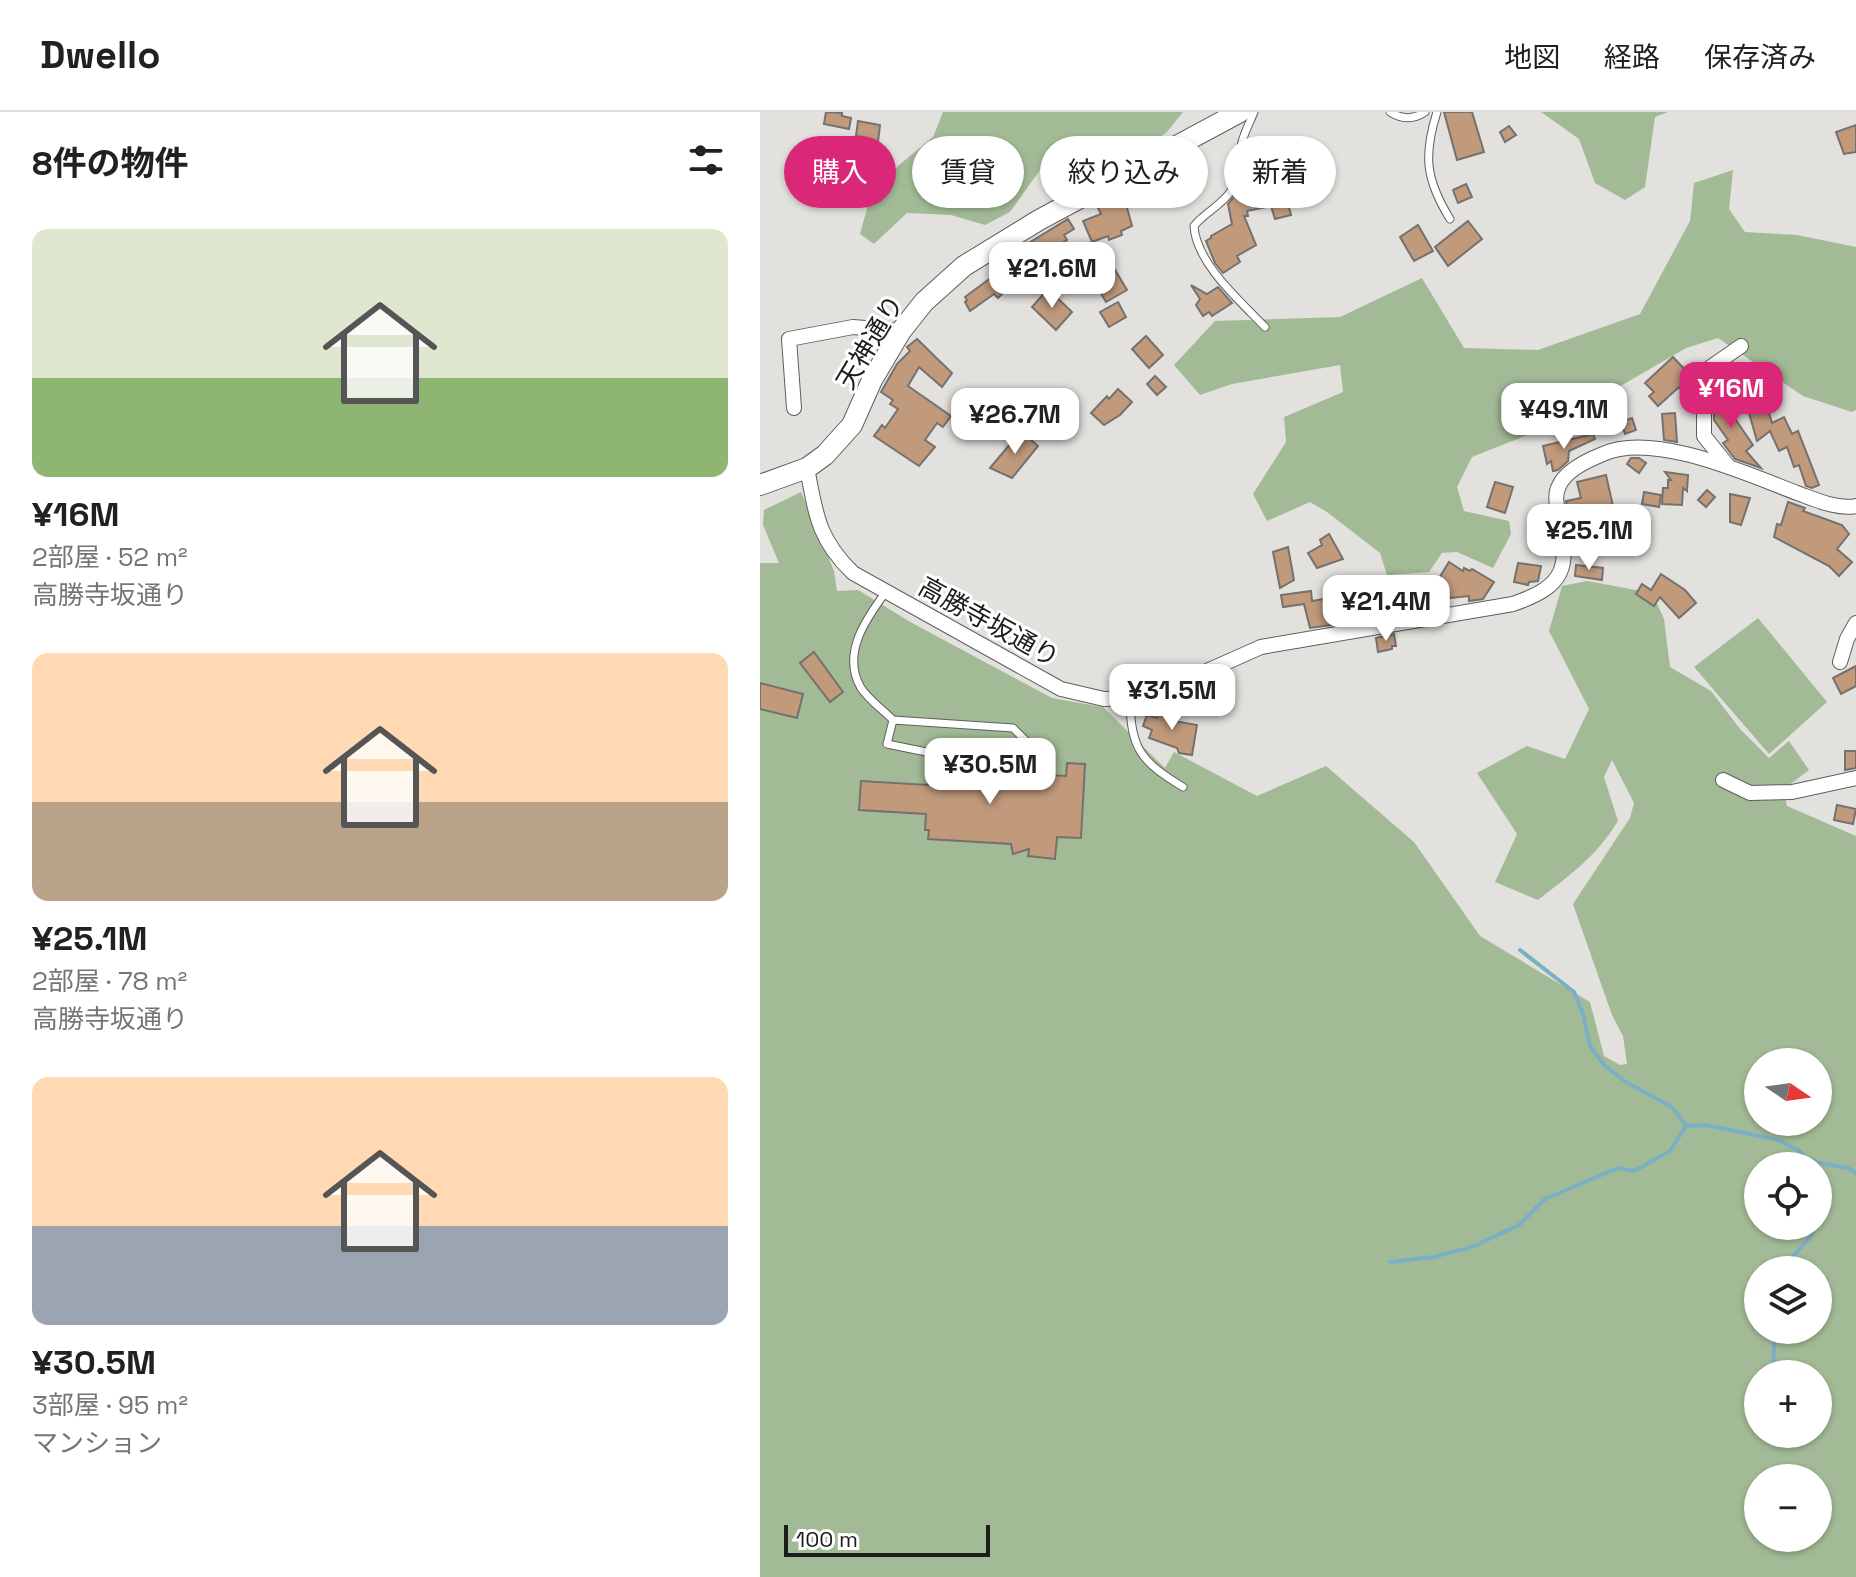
<!DOCTYPE html>
<html lang="ja">
<head>
<meta charset="utf-8">
<style>
	:root { --surface:#fff; --page:#f6f6f6; --text:#202124; --muted:#757577; --line:#e0e0e0; --accent:#db2777 }
	body { margin:0; font-family:"Space Grotesk","Noto Sans JP",sans-serif; background:var(--page); color:var(--text); height:100vh; display:flex; flex-direction:column; font-size:30px; white-space:nowrap }
	* { box-sizing:border-box; margin:0 }
	p { font-size:26px; color:var(--muted) }
	.icon { flex:none; width:44px; height:44px; fill:none; stroke:currentColor; stroke-width:2; stroke-linecap:round; stroke-linejoin:round }
	.map { position:relative; flex:1; overflow:hidden }
	.panel { display:flex; flex-direction:column; background:var(--surface); width:760px }
	.panel>* { flex:none }
	.top-card { position:absolute; left:24px; top:24px; width:760px; height:72px; display:flex; gap:16px }
	.needle { width:52px; rotate:103deg }
	.tools { position:absolute; left:984px; top:936px; display:grid; gap:16px }
	.tools a { display:grid; place-items:center; width:88px; height:88px; border-radius:50%; background:var(--surface); box-shadow:0 2px 6px #0004; font-size:40px }
	.scale { position:absolute; left:24px; bottom:20px; width:206px; box-sizing:border-box; padding-left:8px; border:4px solid #1e1d1c; border-top:0; font-size:22px; line-height:28px; white-space:nowrap; color:#1e1d1c; -webkit-text-stroke:6px #fff; paint-order:stroke }
	.price { position:absolute; translate:-50% -68px; padding:0 18px; border-radius:16px; background:#fff; color:#222; font-size:26px; line-height:52px; filter:drop-shadow(0 2px 4px #0008) }
	.price::after { content:''; position:absolute; left:50%; top:48px; width:24px; height:18px; margin-left:-12px; background:inherit; clip-path:polygon(0 0,100% 0,50% 100%) }
	.price.active { background:var(--accent); color:#fff }
	ul { padding:0; list-style:none }
	li { display:grid; align-content:center; gap:16px; height:424px; padding:0 32px }
	li span { display:grid; place-items:center; height:248px; border-radius:16px; color:#555 }
	li>.icon { margin-inline-start:auto }
	span .icon { width:144px; height:144px; fill:#fffc; stroke-width:1 }
	li b { font-size:34px }
	h2 { display:flex; justify-content:space-between; align-items:center; height:96px; padding:0 32px; font-size:34px }
	.tag { padding:0 28px; border-radius:36px; background:var(--surface); box-shadow:0 2px 6px #0004; font-size:28px; line-height:72px }
	.tag.active { background:var(--accent); color:#fff }
	header { display:flex; align-items:center; gap:48px; box-sizing:border-box; height:112px; padding:0 40px; background:var(--surface); border-bottom:2px solid var(--line) }
	header strong { font-size:38px }
	nav { display:flex; gap:44px; margin-inline-start:auto; font-size:28px }
	main { display:flex; flex:1; min-height:0 }
	.map>svg:first-child { display:block }
	.green { fill:#a2bb96; fill-rule:evenodd }
	.lines { fill:none; stroke-linecap:round; stroke-linejoin:round }
	.stream { stroke:#7bafc4; stroke-width:4 }
	.building { fill:#c19a7c; stroke:#74716f; stroke-width:2 }
	.lane-casing { stroke:#605e5b; stroke-width:9 }
	.street-casing { stroke:#605e5b; stroke-width:16 }
	.secondary-casing { stroke:#605e5b; stroke-width:22 }
	.lane { stroke:#fff; stroke-width:7 }
	.street { stroke:#fff; stroke-width:14 }
	.secondary { stroke:#fff; stroke-width:20 }
	.labels { text-anchor:middle; stroke-width:6; stroke-linejoin:round; paint-order:stroke }
	.street-label { font-size:26px; fill:#1e1d1c; stroke:#fff }
</style>
</head>
<body>
<header>
<strong>Dwello</strong>
<nav><a>地図</a><a>経路</a><a>保存済み</a></nav>
</header>
<main>
<section class="panel">
<h2>8件の物件<svg class="icon" aria-label="filters" viewBox="0 0 24 24"><path d="M4 7h16M4 17h16"/><circle cx="9" cy="7" r="2"/><circle cx="15" cy="17" r="2"/></svg></h2>
<ul>
<li><span style="background:linear-gradient(#dfe7d0 60%,#8fb573 0)"><svg class="icon" aria-label="home" viewBox="0 0 24 24"><path d="M3 11l9-7 9 7M6 9v11h12V9"/></svg></span><div><b>¥16M</b><p>2部屋 · 52 m²</p><p>高勝寺坂通り</p></div></li>
<li><span style="background:linear-gradient(#ffd9b3 60%,#b9a48a 0)"><svg class="icon" aria-label="home" viewBox="0 0 24 24"><path d="M3 11l9-7 9 7M6 9v11h12V9"/></svg></span><div><b>¥25.1M</b><p>2部屋 · 78 m²</p><p>高勝寺坂通り</p></div></li>
<li><span style="background:linear-gradient(#ffd9b3 60%,#9aa5b1 0)"><svg class="icon" aria-label="home" viewBox="0 0 24 24"><path d="M3 11l9-7 9 7M6 9v11h12V9"/></svg></span><div><b>¥30.5M</b><p>3部屋 · 95 m²</p><p>マンション</p></div></li>
</ul>
</section>
<div class="map">
<svg width="1096" height="1465" viewBox="0 0 1096 1465">
	<rect width="100%" height="100%" fill="#e3e1de"/>
	<g class="green">
		<path d="M 183,0 L 423,0 L 407,20 L 344,63 L 280,58 L 250,100 L 225,113 L 191,103 L 147,101 L 114,132 L 100,122 L 111,82 L 139,53 L 173,25 Z"/>
		<path d="M 781,0 L 908,0 L 895,5 L 885,75 L 865,88 L 835,71 L 819,27 Z"/>
		<path d="M 973,58 L 969,97 L 985,120 L 1037,123 L 1096,135 L 1096,298 L 1092,300 L 1043,284 L 958,226 L 926,236 L 795,312 L 712,345 L 697,375 L 704,399 L 749,409 L 751,422 L 733,456 L 697,440 L 682,441 L 669,460 L 627,463 L 620,441 L 567,400 L 550,390 L 507,409 L 493,382 L 526,330 L 524,305 L 583,280 L 580,253 L 472,272 L 440,283 L 414,253 L 455,209 L 580,205 L 662,166 L 704,236 L 778,238 L 880,202 L 930,109 L 934,71 Z"/>
		<path d="M 41,380 L 74,459 L 77,479 L 98,478 L 152,511 L 292,586 L 343,595 L 405,656 L 414,640 L 497,684 L 566,654 L 654,730 L 720,824 L 830,890 L 844,944 L 860,953 L 867,952 L 863,924 L 852,903 L 813,792 L 870,706 L 874,691 L 852,648 L 844,665 L 858,709 C 835,746 811,762 778,788 L 735,770 L 757,722 L 717,661 L 767,634 L 805,647 L 829,597 L 789,519 L 802,474 L 827,469 L 892,481 L 904,507 L 910,555 L 951,579 L 980,617 L 1009,646 L 1029,629 L 1049,658 L 1024,677 L 1027,694 L 1096,724 L 1096,1465 L 0,1465 L 0,451 L 19,451 L 3,413 L 4,398 ZM 998,950 L 1058,950 L 1058,1010 L 998,1010 ZM 998,1054 L 1058,1054 L 1058,1114 L 998,1114 ZM 998,1158 L 1058,1158 L 1058,1218 L 998,1218 ZM 998,1262 L 1058,1262 L 1058,1322 L 998,1322 ZM 998,1366 L 1058,1366 L 1058,1426 L 998,1426 Z"/>
		<path d="M 998,506 L 1067,590 L 1009,642 L 934,555 Z"/>
	</g>
	<g class="lines">
		<g class="stream">
			<path d="M 760,838 L 814,880 L 823,902 L 830,934 L 845,954 L 866,970 L 912,995 L 926,1014"/>
			<path d="M 630,1150 L 673,1145 L 712,1135 L 759,1113 L 785,1087 L 858,1056 L 874,1059 L 910,1039 L 926,1014 L 947,1013 L 1018,1028 L 1038,1038 L 1046,1046 L 1060,1051 L 1088,1056 L 1096,1061"/>
			<path d="M 1021,1158 L 1051,1124 L 1055,1114"/>
			<path d="M 1013,1256 L 1015,1218"/>
		</g>
	</g>
	<g class="building">
		<path d="M 66,0 L 82,1 L 82,4 L 91,6 L 89,17 L 64,12 Z"/>
		<path d="M 684,0 L 712,0 L 724,40 L 697,48 Z"/>
		<path d="M 98,9 L 120,13 L 118,30 L 102,28 L 103,25 L 96,24 Z"/>
		<path d="M 1096,13 L 1096,40 L 1084,42 L 1076,20 Z"/>
		<path d="M 749,14 L 756,23 L 745,30 L 740,20 Z"/>
		<path d="M 513,50 L 536,51 L 536,64 L 521,64 L 531,103 L 515,107 L 511,94 L 487,99 L 488,104 L 484,104 L 496,133 L 477,144 L 480,150 L 463,161 L 455,151 L 446,129 L 451,126 L 451,124 L 472,112 L 468,92 L 477,81 L 494,78 L 491,59 L 513,55 Z"/>
		<path d="M 706,72 L 712,85 L 698,91 L 693,78 Z"/>
		<path d="M 364,85 L 372,114 L 361,119 L 362,123 L 349,128 L 348,124 L 332,130 L 323,109 L 341,102 L 338,96 Z"/>
		<path d="M 308,107 L 314,117 L 304,123 L 307,128 L 275,148 L 273,145 L 253,165 L 256,168 L 238,186 L 234,182 L 210,199 L 205,190 L 207,188 L 205,185 L 236,162 L 259,137 Z"/>
		<path d="M 708,109 L 722,127 L 688,154 L 675,135 Z"/>
		<path d="M 658,113 L 673,139 L 654,149 L 640,125 Z"/>
		<path d="M 322,137 L 326,162 L 313,165 L 309,139 Z"/>
		<path d="M 348,146 L 367,178 L 346,190 L 327,158 Z"/>
		<path d="M 431,173 L 447,182 L 458,175 L 472,191 L 452,204 L 449,200 L 443,204 L 436,193 L 440,187 Z"/>
		<path d="M 288,177 L 312,200 L 296,218 L 272,195 Z"/>
		<path d="M 358,190 L 366,205 L 349,215 L 340,200 Z"/>
		<path d="M 386,224 L 403,243 L 389,256 L 372,237 Z"/>
		<path d="M 157,227 L 192,261 L 182,275 L 159,255 L 148,274 L 191,304 L 183,315 L 177,311 L 165,328 L 175,335 L 159,354 L 114,324 L 122,313 L 125,316 L 138,297 L 130,292 L 133,288 L 121,280 L 137,252 L 150,239 L 147,235 Z"/>
		<path d="M 913,245 L 927,260 L 927,272 L 921,278 L 919,275 L 898,294 L 889,284 L 894,280 L 885,271 Z"/>
		<path d="M 395,264 L 406,275 L 397,283 L 387,272 Z"/>
		<path d="M 949,268 L 951,271 L 956,269 L 962,280 L 958,282 L 993,333 L 986,339 L 1001,356 L 975,347 L 963,331 L 968,328 L 954,308 L 954,282 Z"/>
		<path d="M 358,277 L 372,290 L 360,303 L 344,313 L 331,301 L 347,284 L 349,287 Z"/>
		<path d="M 1005,288 L 1012,311 L 1024,305 L 1032,322 L 1038,319 L 1059,373 L 1052,376 L 1046,374 L 1039,353 L 1034,355 L 1027,335 L 1019,339 L 1010,319 L 997,329 L 987,294 Z"/>
		<path d="M 915,301 L 917,330 L 904,328 L 902,302 Z"/>
		<path d="M 872,306 L 876,318 L 865,322 L 861,310 Z"/>
		<path d="M 261,319 L 278,334 L 252,366 L 230,356 Z"/>
		<path d="M 833,322 L 835,327 L 809,339 L 808,349 L 798,358 L 793,359 L 791,349 L 787,352 L 783,334 Z"/>
		<path d="M 871,346 L 879,346 L 886,351 L 879,361 L 867,352 Z"/>
		<path d="M 905,360 L 928,363 L 927,379 L 923,376 L 922,393 L 902,392 L 903,376 L 908,376 L 908,368 L 911,368 Z"/>
		<path d="M 846,363 L 853,394 L 809,405 L 806,389 L 821,386 L 817,370 Z"/>
		<path d="M 735,370 L 753,375 L 745,401 L 727,395 Z"/>
		<path d="M 947,378 L 955,385 L 946,395 L 938,388 Z"/>
		<path d="M 884,380 L 901,383 L 899,395 L 882,392 Z"/>
		<path d="M 970,382 L 990,386 L 981,413 L 970,410 Z"/>
		<path d="M 1028,390 L 1045,396 L 1043,399 L 1082,413 L 1089,422 L 1077,437 L 1092,450 L 1079,464 L 1069,454 L 1014,425 L 1017,412 L 1021,413 Z"/>
		<path d="M 778,419 L 792,421 L 793,430 L 776,434 Z"/>
		<path d="M 569,422 L 583,447 L 557,456 L 548,441 L 562,433 L 560,428 Z"/>
		<path d="M 528,435 L 534,468 L 520,476 L 513,440 Z"/>
		<path d="M 689,450 L 703,459 L 704,456 L 710,459 L 712,457 L 734,470 L 723,487 L 709,489 L 709,484 L 680,487 L 681,494 L 667,496 L 628,497 L 627,495 L 605,499 L 605,502 L 576,505 L 579,512 L 550,516 L 544,492 L 523,495 L 521,483 L 551,479 L 552,489 L 632,475 L 673,476 Z"/>
		<path d="M 758,451 L 781,454 L 778,469 L 769,470 L 768,473 L 754,470 Z"/>
		<path d="M 816,453 L 843,456 L 842,468 L 815,464 Z"/>
		<path d="M 901,462 L 925,478 L 936,491 L 919,506 L 900,485 L 894,494 L 876,482 L 882,472 L 891,478 Z"/>
		<path d="M 634,522 L 636,534 L 632,534 L 632,537 L 618,540 L 616,526 Z"/>
		<path d="M 54,540 L 83,580 L 70,590 L 40,551 Z"/>
		<path d="M 1096,554 L 1096,574 L 1081,582 L 1073,566 Z"/>
		<path d="M 0,571 L 43,582 L 37,606 L 0,597 Z"/>
		<path d="M 399,599 L 411,603 L 409,608 L 437,613 L 432,643 L 419,641 L 417,636 L 389,626 L 392,618 L 383,614 L 387,603 L 397,606 Z"/>
		<path d="M 202,628 L 239,630 L 238,640 L 201,638 Z"/>
		<path d="M 1085,639 L 1096,639 L 1096,656 L 1085,658 Z"/>
		<path d="M 200,651 L 238,653 L 237,660 L 306,664 L 307,651 L 325,652 L 321,726 L 297,725 L 295,747 L 268,744 L 269,737 L 253,742 L 251,732 L 168,727 L 169,718 L 165,718 L 166,702 L 99,698 L 101,669 L 168,673 L 168,659 L 200,660 Z"/>
		<path d="M 1077,693 L 1096,697 L 1093,712 L 1074,708 Z"/>
	</g>
	<g class="lines">
		<defs>
			<g id="lane">
				<path d="M 494,0 C 490,10 485,19 482,30 C 477,46 480,64 471,79 C 461,94 444,101 434,114 C 436,151 480,189 505,215"/>
				<path d="M 630,0 C 641,7 653,8 665,0"/>
				<path d="M 677,0 C 663,44 666,68 690,107"/>
				<path d="M 125,481 C 106,507 81,542 101,576 C 108,587 123,598 133,608 L 127,632 L 186,644 L 260,647 L 266,641 L 267,630 L 253,616 L 133,608"/>
				<path d="M 370,586 C 370,636 381,650 423,675"/>
			</g>
			<g id="street">
				<path d="M 34,296 L 29,227 L 93,215 L 141,219"/>
				<path d="M 969,355 L 944,324 L 944,283 L 935,266 L 981,234"/>
				<path d="M 47,356 C 56,403 58,427 93,461 L 301,577 L 344,587 L 370,586 L 411,575 L 501,535 L 753,492 C 807,473 809,456 799,403 C 797,394 794,383 799,374 C 805,359 828,348 843,342 C 893,319 987,362 1037,381 C 1054,387 1078,398 1096,394"/>
				<path d="M 1080,550 L 1087,527 L 1096,511"/>
				<path d="M 963,668 L 990,681 L 1032,680 L 1096,666"/>
			</g>
			<path id="secondary" d="M 0,373 L 47,356 L 65,343 L 92,313 L 112,268 L 141,219 L 164,190 L 204,154 L 279,108 L 480,0"/>
		</defs>
		<use href="#lane" class="lane-casing"/>
		<use href="#street" class="street-casing"/>
		<use href="#secondary" class="secondary-casing"/>
		<use href="#lane" class="lane"/>
		<use href="#street" class="street"/>
		<use href="#secondary" class="secondary"/>
	</g>
	<g class="labels">
		<g class="street-label">
			<text transform="translate(110 230) rotate(-59)" y="9">天神通り</text>
			<text transform="translate(229 510) rotate(29)" y="9">高勝寺坂通り</text>
		</g>
	</g>
</svg>
<div class="tools">
<a><svg class="needle" viewBox="-14 -14 28 28"><path d="M0-13l5 13h-10z" fill="#e53935"/><path d="M0 13l5-13h-10z" fill="#757577"/></svg></a>
<a><svg class="icon" aria-label="locate" viewBox="0 0 24 24"><circle cx="12" cy="12" r="6"/><path d="M12 2v4M12 18v4M2 12h4M18 12h4"/></svg></a>
<a><svg class="icon" aria-label="layers" viewBox="0 0 24 24"><path d="M12 4l9 5-9 5-9-5zM3 14l9 5 9-5"/></svg></a>
<a>+</a>
<a>−</a>
</div>
<div class="scale">100 m</div>
<b class="price" style="left:292px;top:198px">¥21.6M</b>
<b class="price active" style="left:971px;top:318px">¥16M</b>
<b class="price" style="left:804px;top:339px">¥49.1M</b>
<b class="price" style="left:255px;top:344px">¥26.7M</b>
<b class="price" style="left:829px;top:460px">¥25.1M</b>
<b class="price" style="left:626px;top:531px">¥21.4M</b>
<b class="price" style="left:412px;top:620px">¥31.5M</b>
<b class="price" style="left:230px;top:694px">¥30.5M</b>
<div class="top-card">
<a class="tag active">購入</a>
<a class="tag">賃貸</a>
<a class="tag">絞り込み</a>
<a class="tag">新着</a>
</div>
</div>
</main>
</body>
</html>
